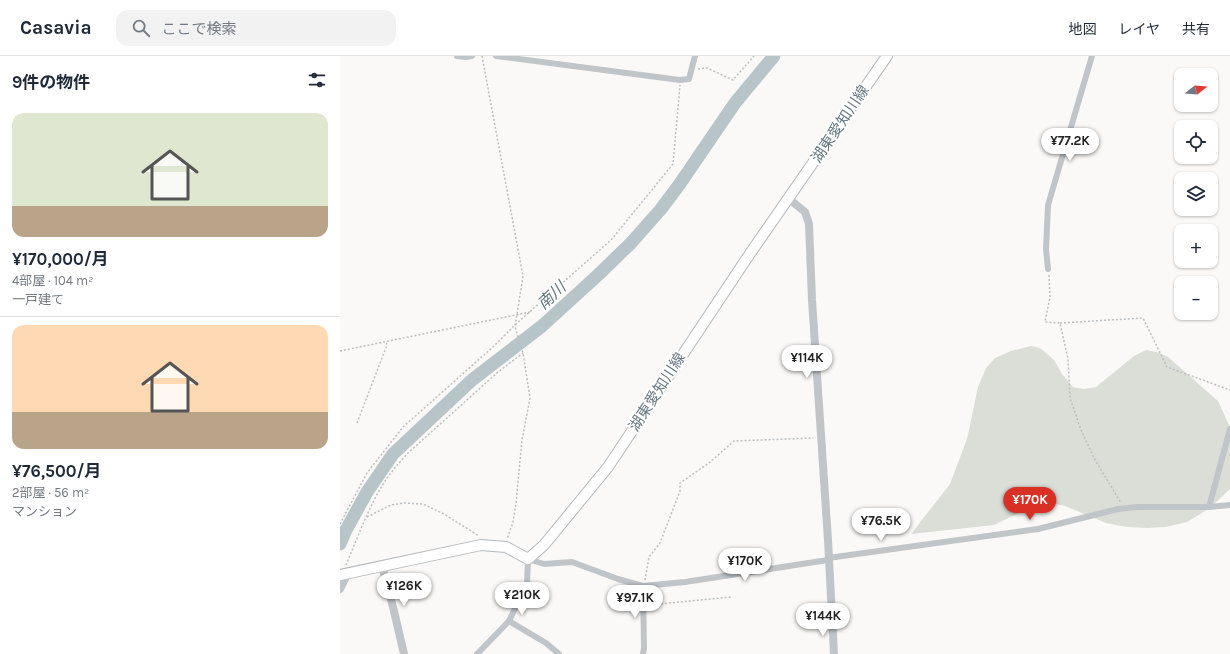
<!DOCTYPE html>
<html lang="ja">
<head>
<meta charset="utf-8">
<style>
	:root { --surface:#fff; --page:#f2f2f3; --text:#1f2937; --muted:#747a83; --line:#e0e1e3; --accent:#d93025 }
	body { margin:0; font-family:Karla,"Noto Sans JP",sans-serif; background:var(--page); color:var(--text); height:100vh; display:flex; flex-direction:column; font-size:15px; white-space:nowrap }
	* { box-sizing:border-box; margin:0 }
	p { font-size:13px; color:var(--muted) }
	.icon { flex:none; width:22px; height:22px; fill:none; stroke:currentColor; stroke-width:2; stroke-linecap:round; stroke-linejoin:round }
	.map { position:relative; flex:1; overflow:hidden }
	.details { display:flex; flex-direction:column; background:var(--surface); width:340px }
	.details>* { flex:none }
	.needle { width:26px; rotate:73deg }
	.buttons { position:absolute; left:834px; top:12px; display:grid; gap:8px }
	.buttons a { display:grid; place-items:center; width:44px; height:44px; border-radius:8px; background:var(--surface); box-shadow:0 1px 3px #0004; font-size:20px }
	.price { position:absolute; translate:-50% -34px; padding:0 9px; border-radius:14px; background:#fff; color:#222; font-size:13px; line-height:26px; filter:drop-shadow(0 1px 2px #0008) }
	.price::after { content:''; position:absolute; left:50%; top:24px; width:12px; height:9px; margin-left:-6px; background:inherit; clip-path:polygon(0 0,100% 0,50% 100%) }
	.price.selected { background:var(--accent); color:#fff }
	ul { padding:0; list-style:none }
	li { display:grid; align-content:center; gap:8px; height:212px; padding:0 12px }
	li+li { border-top:1px solid var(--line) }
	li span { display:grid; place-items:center; height:124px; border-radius:12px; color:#555 }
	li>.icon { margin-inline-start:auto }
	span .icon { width:72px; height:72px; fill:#fffc; stroke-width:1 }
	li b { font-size:17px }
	h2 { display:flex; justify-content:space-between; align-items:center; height:48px; padding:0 12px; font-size:17px }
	header { display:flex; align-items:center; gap:24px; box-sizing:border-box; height:56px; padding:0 20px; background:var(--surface); border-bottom:1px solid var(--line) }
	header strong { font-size:19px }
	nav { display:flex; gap:22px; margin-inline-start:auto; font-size:14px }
	.search { width:280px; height:36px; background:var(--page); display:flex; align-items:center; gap:10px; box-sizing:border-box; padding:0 14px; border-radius:12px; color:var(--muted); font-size:15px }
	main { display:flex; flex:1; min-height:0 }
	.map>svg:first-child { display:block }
	.green { fill:#daded7 }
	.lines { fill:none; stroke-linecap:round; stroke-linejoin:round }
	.river { stroke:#b8c5c8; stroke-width:13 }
	.primary-casing { stroke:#b2b8bc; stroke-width:12 }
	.path { stroke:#bbbec1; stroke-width:1.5; stroke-dasharray:2 2; stroke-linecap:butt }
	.minor { stroke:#c0c5c9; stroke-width:6 }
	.tertiary { stroke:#c0c5c9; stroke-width:8 }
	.primary { stroke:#fff; stroke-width:10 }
	.labels { text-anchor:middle; stroke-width:4; stroke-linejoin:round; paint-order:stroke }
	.street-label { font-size:15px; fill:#657782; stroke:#fff }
	.water-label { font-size:16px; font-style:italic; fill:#60767c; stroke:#fff }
</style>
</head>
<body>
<header>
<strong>Casavia</strong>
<div class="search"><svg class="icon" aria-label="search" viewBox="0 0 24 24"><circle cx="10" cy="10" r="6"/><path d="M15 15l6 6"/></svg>ここで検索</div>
<nav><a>地図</a><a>レイヤ</a><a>共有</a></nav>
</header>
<main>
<section class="details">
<h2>9件の物件<svg class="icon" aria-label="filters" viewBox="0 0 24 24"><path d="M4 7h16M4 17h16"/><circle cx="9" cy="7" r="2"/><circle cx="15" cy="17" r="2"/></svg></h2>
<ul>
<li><span style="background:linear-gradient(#dfe7d0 75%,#b9a48a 0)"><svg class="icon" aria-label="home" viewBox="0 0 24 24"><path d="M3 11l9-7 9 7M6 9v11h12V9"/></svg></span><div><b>¥170,000/月</b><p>4部屋 · 104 m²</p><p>一戸建て</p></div></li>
<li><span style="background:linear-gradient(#ffd9b3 70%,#b9a48a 0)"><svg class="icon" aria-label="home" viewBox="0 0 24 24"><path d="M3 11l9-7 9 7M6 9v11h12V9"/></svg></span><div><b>¥76,500/月</b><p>2部屋 · 56 m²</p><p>マンション</p></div></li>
</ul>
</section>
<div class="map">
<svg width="890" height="598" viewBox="0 0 890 598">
	<rect width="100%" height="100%" fill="#faf9f7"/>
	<path class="green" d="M 691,290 L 700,292 L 714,304 L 722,318 L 733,331 L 744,333 L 756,331 L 794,300 L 806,294 L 817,296 L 828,301 L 878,345 L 890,371 L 890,433 L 870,452 L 847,466 L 825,471 L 807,472 L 787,471 L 766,467 L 725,450 L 716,448 L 687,453 L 654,469 L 571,478 L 610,428 L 627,383 L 638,331 L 646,312 L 655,302 L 671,295 Z"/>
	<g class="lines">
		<path class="river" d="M 0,488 L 6,474 L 27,436 L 53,398 L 132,324 L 202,270 L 258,219 L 291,187 L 321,153 L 339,129 L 395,47 L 434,0"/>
		<defs>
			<path id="primary" d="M 0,519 L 141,489 L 166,491 L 188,503 L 204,489 L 268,411 L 409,199 L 547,0"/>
		</defs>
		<use href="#primary" class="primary-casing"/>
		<g class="path">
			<path d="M 142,0 L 183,220 L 175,271 L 183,297 L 190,342 L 182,384 L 176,447 L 173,466 L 167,483"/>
			<path d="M 358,13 L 367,12 L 393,24 L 414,0"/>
			<path d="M 709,219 L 710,241 L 705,266 L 720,267 L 728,303 L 730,342 L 741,374 L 754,402 L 781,447"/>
			<path d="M 720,267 L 803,262 L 827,311 L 890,334"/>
			<path d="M 0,295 L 190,256"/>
			<path d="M 17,367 L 47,289 L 46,286"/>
			<path d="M 27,461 L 51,449 L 64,447 L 83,448 L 104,458 L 139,480"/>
			<path d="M 0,468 L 27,417 L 63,371 L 154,290 L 176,268 L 271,184 L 333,108 L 340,29"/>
			<path d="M 6,509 C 17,483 27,455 42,430 C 49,418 59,407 69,396 L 158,316 L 183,297"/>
			<path d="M 305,524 L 309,501 L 320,487 L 340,435 L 340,427 L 369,407 L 394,385 L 473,382"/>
			<path d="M 309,549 L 391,541"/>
		</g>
		<g class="minor">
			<path d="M 117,0 L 126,1 L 132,0"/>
			<path d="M 156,0 L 340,24 L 349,23 L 355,0"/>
			<path d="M 708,213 L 706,193 L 708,149 L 752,0"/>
			<path d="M 869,451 L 890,373"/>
			<path d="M 488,502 L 698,473 L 778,453 L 797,451 L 869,451 L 890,449"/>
			<path d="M 169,565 L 206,587 L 219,598"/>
			<path d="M 137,598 L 169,565 L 187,528 L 188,503 L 204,508 L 232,506 L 278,523 L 303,530 L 345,526 L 488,504"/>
			<path d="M 303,598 L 304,592 L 303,530"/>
		</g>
		<g class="tertiary">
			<path d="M 448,142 L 465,156 L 469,168 L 472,244 L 488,484 L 494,598"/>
			<path d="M 42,510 L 53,551 L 64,598"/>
			<path d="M 0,533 L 8,517"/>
		</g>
		<use href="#primary" class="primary"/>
	</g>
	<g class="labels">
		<g class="street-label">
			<text transform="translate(500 68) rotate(-56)" y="5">湖東愛知川線</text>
			<text transform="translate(317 336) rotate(-57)" y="5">湖東愛知川線</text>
		</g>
		<g class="water-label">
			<text transform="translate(211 239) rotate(-43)" y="6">南川</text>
		</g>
	</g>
</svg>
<div class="buttons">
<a><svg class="needle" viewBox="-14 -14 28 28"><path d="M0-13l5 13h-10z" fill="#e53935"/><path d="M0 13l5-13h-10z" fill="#747a83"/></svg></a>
<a><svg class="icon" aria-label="locate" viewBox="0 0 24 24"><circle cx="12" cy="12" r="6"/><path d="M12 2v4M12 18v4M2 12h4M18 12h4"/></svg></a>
<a><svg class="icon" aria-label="layers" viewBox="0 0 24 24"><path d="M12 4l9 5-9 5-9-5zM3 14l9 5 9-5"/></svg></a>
<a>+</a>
<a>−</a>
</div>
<b class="price" style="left:730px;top:106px">¥77.2K</b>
<b class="price" style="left:467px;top:323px">¥114K</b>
<b class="price selected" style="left:690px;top:465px">¥170K</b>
<b class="price" style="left:541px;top:486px">¥76.5K</b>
<b class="price" style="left:405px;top:526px">¥170K</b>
<b class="price" style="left:64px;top:551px">¥126K</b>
<b class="price" style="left:182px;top:560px">¥210K</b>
<b class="price" style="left:295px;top:563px">¥97.1K</b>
<b class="price" style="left:483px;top:581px">¥144K</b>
</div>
</main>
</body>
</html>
